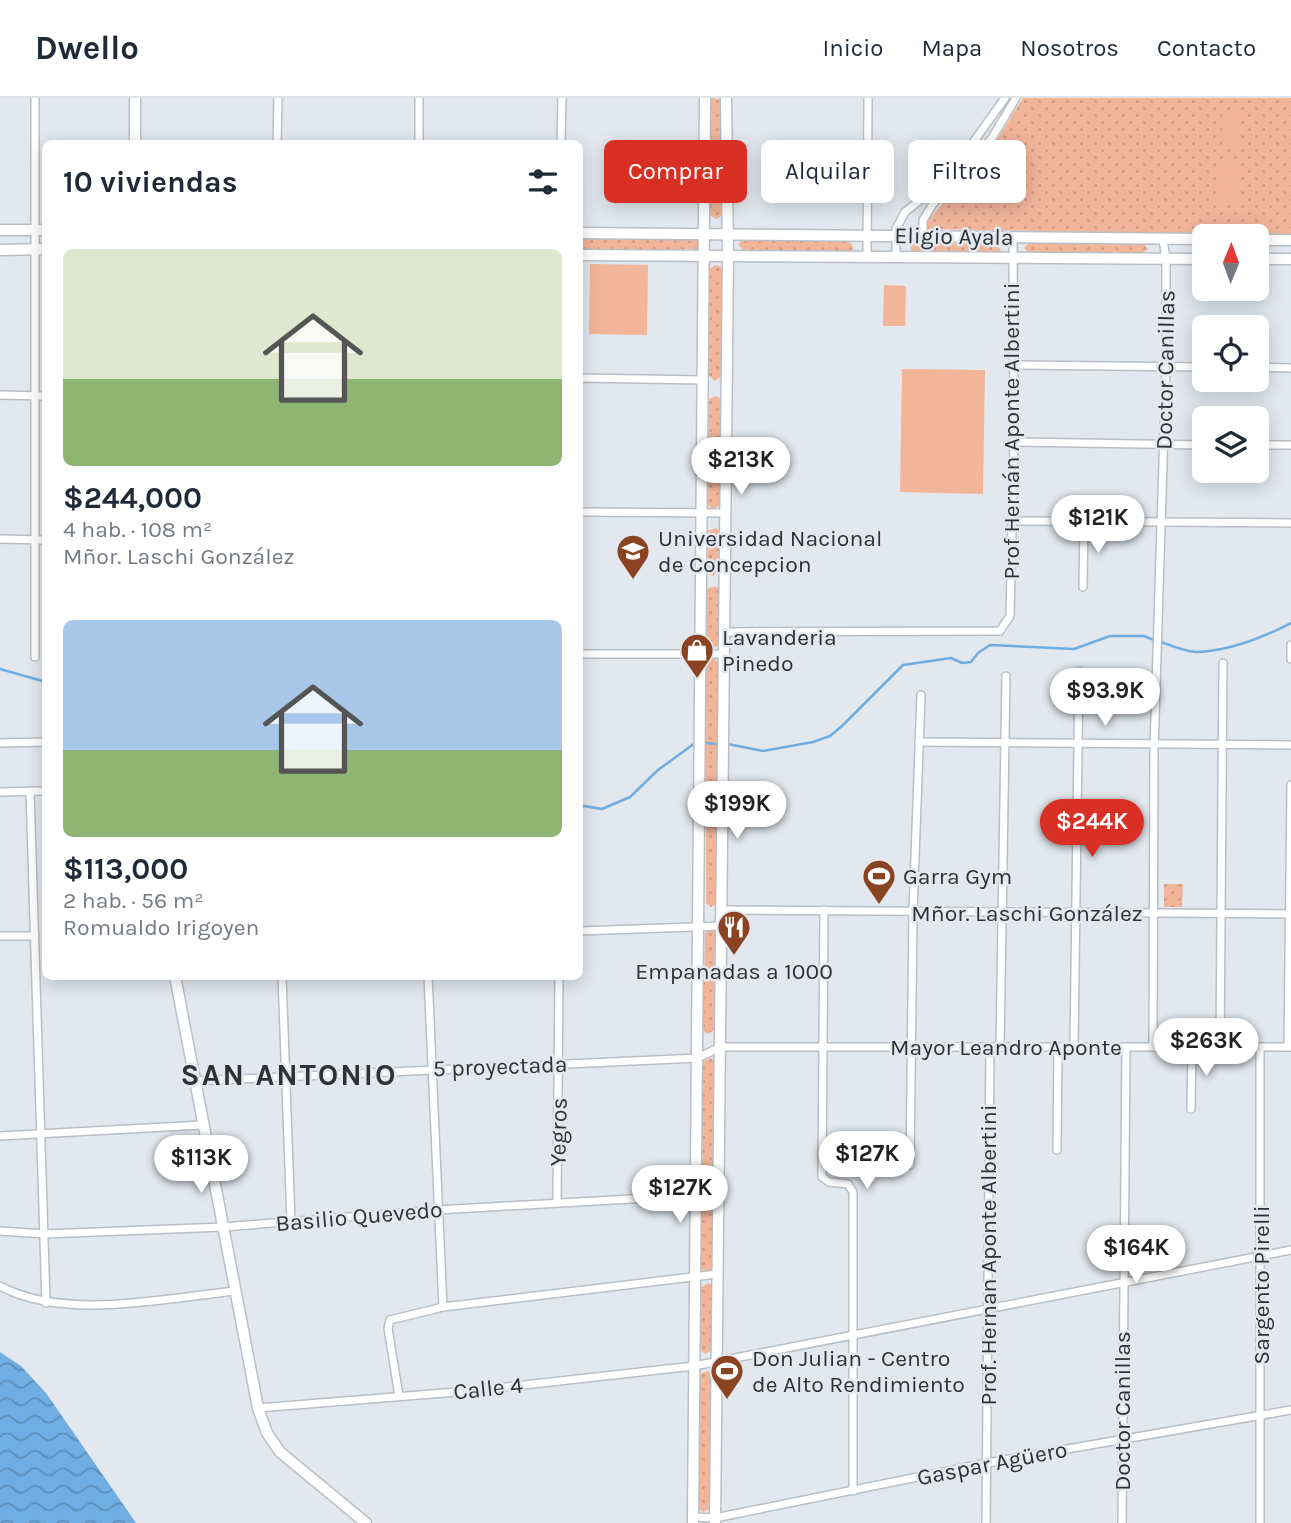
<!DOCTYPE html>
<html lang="es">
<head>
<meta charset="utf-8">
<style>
	:root { --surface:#fff; --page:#f6f6f7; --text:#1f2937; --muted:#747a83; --line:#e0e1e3; --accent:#d93025 }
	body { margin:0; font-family:Karla,sans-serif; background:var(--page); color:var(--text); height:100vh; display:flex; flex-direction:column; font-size:26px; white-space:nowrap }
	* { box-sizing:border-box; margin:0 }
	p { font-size:23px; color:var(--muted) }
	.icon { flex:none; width:38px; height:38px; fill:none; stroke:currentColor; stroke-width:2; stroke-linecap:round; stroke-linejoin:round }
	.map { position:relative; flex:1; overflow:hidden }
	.side { position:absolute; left:42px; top:42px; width:541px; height:840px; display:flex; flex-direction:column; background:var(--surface); border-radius:10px; box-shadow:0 4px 18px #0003 }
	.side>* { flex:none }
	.hud { position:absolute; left:604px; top:42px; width:581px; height:63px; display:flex; gap:14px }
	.needle { width:46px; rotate:1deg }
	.buttons { position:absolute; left:1192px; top:126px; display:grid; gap:14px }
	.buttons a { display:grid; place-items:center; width:77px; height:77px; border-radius:10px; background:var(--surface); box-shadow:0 4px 18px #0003; font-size:35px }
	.price { position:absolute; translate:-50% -60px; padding:0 16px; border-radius:24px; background:#fff; color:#222; font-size:23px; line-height:46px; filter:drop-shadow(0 2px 4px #0008) }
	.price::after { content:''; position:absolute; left:50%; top:42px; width:21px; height:16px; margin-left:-10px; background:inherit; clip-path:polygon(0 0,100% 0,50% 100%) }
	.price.current { background:var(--accent); color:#fff }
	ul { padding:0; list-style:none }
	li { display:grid; align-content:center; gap:14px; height:371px; padding:0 21px }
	li span { display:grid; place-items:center; height:217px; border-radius:10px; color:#555 }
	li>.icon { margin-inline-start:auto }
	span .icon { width:126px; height:126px; fill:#fffc; stroke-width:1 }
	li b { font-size:30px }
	h2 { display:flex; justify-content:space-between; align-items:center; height:84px; padding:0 21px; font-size:30px }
	.chip { padding:0 24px; border-radius:10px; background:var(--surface); box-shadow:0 4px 18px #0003; font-size:24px; line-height:63px }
	.chip.current { background:var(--accent); color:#fff }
	header { display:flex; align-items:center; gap:42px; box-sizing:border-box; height:98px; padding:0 35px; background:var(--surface); border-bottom:2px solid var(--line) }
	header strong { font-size:33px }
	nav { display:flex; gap:38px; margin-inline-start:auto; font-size:24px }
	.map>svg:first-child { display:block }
	.park { fill:url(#park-dots) }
	.garden { fill:#f2b59a }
	.water { fill:url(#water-waves) }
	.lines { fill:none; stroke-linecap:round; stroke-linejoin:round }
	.stream { stroke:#6fade2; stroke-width:2.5 }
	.street-casing { stroke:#b9bfc5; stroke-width:10 }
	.secondary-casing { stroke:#b9bfc5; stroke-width:13 }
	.street { stroke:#fff; stroke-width:7 }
	.secondary { stroke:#fff; stroke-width:10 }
	.labels { text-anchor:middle; stroke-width:5; stroke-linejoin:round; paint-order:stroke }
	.street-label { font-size:23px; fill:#2f3134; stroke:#e2e8ee }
	.poi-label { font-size:23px; fill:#2f3134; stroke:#e2e8ee; text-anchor:start }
	.district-label { font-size:30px; font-weight:bold; letter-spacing:2px; fill:#2f3134; stroke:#e2e8ee }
</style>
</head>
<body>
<header>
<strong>Dwello</strong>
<nav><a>Inicio</a><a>Mapa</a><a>Nosotros</a><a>Contacto</a></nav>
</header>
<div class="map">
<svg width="1291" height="1425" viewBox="0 0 1291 1425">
	<defs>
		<pattern id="park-dots" width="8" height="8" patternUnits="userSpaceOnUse" patternTransform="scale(1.75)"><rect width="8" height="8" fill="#f2b59a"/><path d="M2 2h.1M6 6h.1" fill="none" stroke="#d09c85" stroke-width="1.8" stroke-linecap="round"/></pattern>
		<pattern id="water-waves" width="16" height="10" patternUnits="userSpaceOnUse" patternTransform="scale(1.75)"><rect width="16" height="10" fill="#6fade2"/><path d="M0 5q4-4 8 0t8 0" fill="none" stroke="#5c8db8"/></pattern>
	</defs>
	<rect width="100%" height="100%" fill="#e2e8ee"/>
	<g class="park">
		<path d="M 712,0 L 722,2 L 722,117 L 717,121 L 709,117 L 710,2 Z"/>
		<path d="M 1023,0 L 1291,0 L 1291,137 L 927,131 L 926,125 L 1000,37 Z"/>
		<path d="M 579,140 L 699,140 L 701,148 L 699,151 L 579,151 Z"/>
		<path d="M 743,142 L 849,144 L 854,150 L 849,154 L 743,152 L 738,146 Z"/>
		<path d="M 915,145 L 996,146 L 1001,152 L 998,155 L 913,155 L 910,149 Z"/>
		<path d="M 1029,145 L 1144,146 L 1148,151 L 1143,155 L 1029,155 L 1024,150 Z"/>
		<path d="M 717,167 L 722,170 L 721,279 L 714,283 L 709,277 L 710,170 Z"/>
		<path d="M 716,298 L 721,301 L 720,407 L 713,411 L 708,407 L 709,301 Z"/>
		<path d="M 716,430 L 721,433 L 720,474 L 713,478 L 708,475 L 708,433 Z"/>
		<path d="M 715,488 L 720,491 L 719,547 L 711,551 L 706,548 L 707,491 Z"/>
		<path d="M 714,560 L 719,567 L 718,805 L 711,809 L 706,805 L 706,564 Z"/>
		<path d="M 1164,786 L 1183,786 L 1182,809 L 1164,809 Z"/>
		<path d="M 712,831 L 717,834 L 715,932 L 707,936 L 703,932 L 705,835 Z"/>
		<path d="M 711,960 L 716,964 L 714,1086 L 707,1089 L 702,1086 L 703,964 Z"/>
		<path d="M 708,1104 L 713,1107 L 712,1171 L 705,1174 L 700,1171 L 700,1108 Z"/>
		<path d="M 708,1185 L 713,1189 L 712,1252 L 705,1256 L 700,1252 L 701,1189 Z"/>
		<path d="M 708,1273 L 713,1276 L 711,1410 L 703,1414 L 698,1411 L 700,1276 Z"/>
	</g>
	<g class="garden">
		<rect x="1222" y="14" width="16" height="34"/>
		<path d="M 1218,64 L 1240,64 L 1240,106 L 1218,107 Z"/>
		<path d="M 590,166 L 648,167 L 647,237 L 589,236 Z"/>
		<path d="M 884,187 L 906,188 L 905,228 L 883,228 Z"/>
		<path d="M 902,271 L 985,272 L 983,396 L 900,394 Z"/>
	</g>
	<path class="water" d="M 0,1254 L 21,1268 L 46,1295 L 136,1425 L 0,1425 Z"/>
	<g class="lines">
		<g class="stream">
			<path d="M 1161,544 C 1172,548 1186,554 1197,554 C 1228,553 1264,539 1291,525"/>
			<path d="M 0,571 L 46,584"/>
			<path d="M 707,645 L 715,646"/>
			<path d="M 728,646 L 763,653 L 813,644 L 830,638 L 843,627 L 903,567 L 951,560 L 962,565 L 971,564 L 978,555 L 990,547 L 1074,551 L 1110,538 L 1144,538 L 1154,542"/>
			<path d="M 579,711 L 584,708 L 602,711 L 630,699 L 658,672 L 695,645"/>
		</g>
		<defs>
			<g id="street">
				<path d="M 277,46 L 278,0"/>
				<path d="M 419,46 L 419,0"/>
				<path d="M 561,46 L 562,0"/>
				<path d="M 923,138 L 923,122 L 933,106 L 992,40 L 1016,0"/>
				<path d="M 867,159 L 868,0"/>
				<path d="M 896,160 L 896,131 L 905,114 L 929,95 L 967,53 L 1005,0"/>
				<path d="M 1011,267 L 1204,269"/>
				<path d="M 1256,269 L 1291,270"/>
				<path d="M 579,280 L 704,282"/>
				<path d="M 0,297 L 46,298"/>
				<path d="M 1014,344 L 1204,347"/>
				<path d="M 1256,347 L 1291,347"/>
				<path d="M 579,414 L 726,415"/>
				<path d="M 1011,423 L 1291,425"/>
				<path d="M 0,441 L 46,442"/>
				<path d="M 1083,489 L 1084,425"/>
				<path d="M 725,534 L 1000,533 L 1010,518 L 1014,344 L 1013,139"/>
				<path d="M 1291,547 L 1291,561"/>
				<path d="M 579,556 L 724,556"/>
				<path d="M 35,559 L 35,0"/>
				<path d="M 919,644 L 1291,647"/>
				<path d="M 0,645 L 46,644"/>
				<path d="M 30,693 L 46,1205"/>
				<path d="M 0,694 L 46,693"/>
				<path d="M 722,812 L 1291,816"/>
				<path d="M 824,812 L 822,1079 L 829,1084 L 848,1086 L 853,1094 L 853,1393"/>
				<path d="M 579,833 L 721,828"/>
				<path d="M 0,838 L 35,838"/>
				<path d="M 282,878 L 291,1124"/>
				<path d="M 428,878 L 443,1209"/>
				<path d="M 1000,949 L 1006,578"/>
				<path d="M 1074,949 L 1079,573"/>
				<path d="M 1153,949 L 1154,652 L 1166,269 L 1166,161 L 1163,141"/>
				<path d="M 1220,949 L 1223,565"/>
				<path d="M 1288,949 L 1291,687"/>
				<path d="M 194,983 L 698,960 L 720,949 L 1291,949"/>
				<path d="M 1191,1011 L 1192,949"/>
				<path d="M 0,1038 L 202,1027"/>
				<path d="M 1057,1052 L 1058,949"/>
				<path d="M 910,1067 L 913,814 L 921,597"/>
				<path d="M 557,1105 L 559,878"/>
				<path d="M 0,1133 L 45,1136 L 223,1129 L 437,1112 L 719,1096"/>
				<path d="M 0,1188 C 65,1223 164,1200 236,1193"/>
				<path d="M 399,1298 L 388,1230 L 390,1222 L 443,1209 L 717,1176"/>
				<path d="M 258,1310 L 469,1293 L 694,1268 L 1291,1152"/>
				<path d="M 693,1419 L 715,1420 L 987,1365 L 1291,1312"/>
				<path d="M 986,1425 L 990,949"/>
				<path d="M 1122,1425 L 1126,949"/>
				<path d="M 1260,1425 L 1260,949"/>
			</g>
			<g id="secondary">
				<path d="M 135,0 L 135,46"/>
				<path d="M 0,132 L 46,132"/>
				<path d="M 579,135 L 1204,141"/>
				<path d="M 1256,142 L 1291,142"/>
				<path d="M 0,152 L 46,151"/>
				<path d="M 579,157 L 1204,161"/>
				<path d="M 1256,161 L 1291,161"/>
				<path d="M 175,878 L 258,1310 L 267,1335 L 280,1354 L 366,1425"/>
				<path d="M 693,1425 L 705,0"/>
				<path d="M 715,1425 L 728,157 L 726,0"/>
			</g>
		</defs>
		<use href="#street" class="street-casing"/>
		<use href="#secondary" class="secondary-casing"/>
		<use href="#street" class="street"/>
		<use href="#secondary" class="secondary"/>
	</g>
	<defs>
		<symbol id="university-pin" viewBox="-11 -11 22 30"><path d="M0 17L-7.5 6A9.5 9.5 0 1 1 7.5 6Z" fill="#8b4422" stroke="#e2e8ee"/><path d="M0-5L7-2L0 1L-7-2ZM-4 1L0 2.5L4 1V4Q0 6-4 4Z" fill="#fff"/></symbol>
		<symbol id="shop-pin" viewBox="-11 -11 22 30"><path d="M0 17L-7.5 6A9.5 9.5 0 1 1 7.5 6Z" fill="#8b4422" stroke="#e2e8ee"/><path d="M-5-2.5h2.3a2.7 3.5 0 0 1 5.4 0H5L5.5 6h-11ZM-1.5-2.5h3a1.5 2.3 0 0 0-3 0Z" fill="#fff"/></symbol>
		<symbol id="stadium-pin" viewBox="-11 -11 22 30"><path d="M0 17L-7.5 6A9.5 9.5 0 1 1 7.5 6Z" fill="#8b4422" stroke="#e2e8ee"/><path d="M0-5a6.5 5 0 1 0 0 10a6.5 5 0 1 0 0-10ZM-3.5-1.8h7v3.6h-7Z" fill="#fff"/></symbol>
		<symbol id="restaurant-pin" viewBox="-11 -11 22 30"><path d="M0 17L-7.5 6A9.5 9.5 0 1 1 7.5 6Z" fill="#8b4422" stroke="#e2e8ee"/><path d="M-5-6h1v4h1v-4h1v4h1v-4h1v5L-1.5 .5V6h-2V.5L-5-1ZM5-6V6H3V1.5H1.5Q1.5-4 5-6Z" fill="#fff"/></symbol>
	</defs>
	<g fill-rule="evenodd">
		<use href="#university-pin" x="614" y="434" width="38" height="52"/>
		<use href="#shop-pin" x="678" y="533" width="38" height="52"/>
		<use href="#stadium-pin" x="860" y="759" width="38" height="52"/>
		<use href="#restaurant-pin" x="715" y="810" width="38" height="52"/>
		<use href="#stadium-pin" x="708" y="1254" width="38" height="52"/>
	</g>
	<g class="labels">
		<g class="street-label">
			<text transform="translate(954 138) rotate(1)" y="8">Eligio Ayala</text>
			<text transform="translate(1165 272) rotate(-89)" y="8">Doctor Canillas</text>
			<text transform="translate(1011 333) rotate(-90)" y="8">Prof Hernán Aponte Albertini</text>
			<text x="1027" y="823">Mñor. Laschi González</text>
			<text x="1006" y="957">Mayor Leandro Aponte</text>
			<text transform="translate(500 968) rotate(-2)" y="8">5 proyectada</text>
			<text transform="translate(558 1034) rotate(-89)" y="8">Yegros</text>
			<text transform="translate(359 1118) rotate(-5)" y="8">Basilio Quevedo</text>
			<text transform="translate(988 1157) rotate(-90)" y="8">Prof. Hernan Aponte Albertini</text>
			<text transform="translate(1261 1187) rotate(-90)" y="8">Sargento Pirelli</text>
			<text transform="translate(488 1290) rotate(-6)" y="8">Calle 4</text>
			<text transform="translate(1122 1313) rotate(-90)" y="8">Doctor Canillas</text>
			<text transform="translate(992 1365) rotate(-11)" y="8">Gaspar Agüero</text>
		</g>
		<g class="poi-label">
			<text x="658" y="448">Universidad Nacional<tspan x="658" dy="26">de Concepcion</tspan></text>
			<text x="722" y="547">Lavanderia<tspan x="722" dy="26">Pinedo</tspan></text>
			<text x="903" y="786">Garra Gym</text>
			<text x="734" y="881" text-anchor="middle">Empanadas a 1000</text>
			<text x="752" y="1268">Don Julian - Centro<tspan x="752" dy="26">de Alto Rendimiento</tspan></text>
		</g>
		<g class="district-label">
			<text x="289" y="987">SAN ANTONIO</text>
		</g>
	</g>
</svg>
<div class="buttons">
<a><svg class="needle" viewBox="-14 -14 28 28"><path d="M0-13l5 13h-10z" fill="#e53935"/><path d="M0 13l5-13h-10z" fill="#747a83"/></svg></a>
<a><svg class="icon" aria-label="locate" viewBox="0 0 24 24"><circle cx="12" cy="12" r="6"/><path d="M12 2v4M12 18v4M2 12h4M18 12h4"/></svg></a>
<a><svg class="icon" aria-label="layers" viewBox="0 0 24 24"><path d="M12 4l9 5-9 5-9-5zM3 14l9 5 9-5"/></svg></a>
</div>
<b class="price" style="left:741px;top:399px">$213K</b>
<b class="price" style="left:1098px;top:457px">$121K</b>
<b class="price" style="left:1105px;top:630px">$93.9K</b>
<b class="price" style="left:737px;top:743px">$199K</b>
<b class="price current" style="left:1092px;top:761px">$244K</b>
<b class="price" style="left:1206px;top:980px">$263K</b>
<b class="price" style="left:867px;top:1093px">$127K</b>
<b class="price" style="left:201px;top:1097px">$113K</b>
<b class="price" style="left:680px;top:1127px">$127K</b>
<b class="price" style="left:1136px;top:1187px">$164K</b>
<div class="hud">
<a class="chip current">Comprar</a>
<a class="chip">Alquilar</a>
<a class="chip">Filtros</a>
</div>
<section class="side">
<h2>10 viviendas<svg class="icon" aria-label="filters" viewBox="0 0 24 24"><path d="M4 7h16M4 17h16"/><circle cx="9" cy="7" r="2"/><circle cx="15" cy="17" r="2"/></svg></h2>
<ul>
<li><span style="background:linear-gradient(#dfe7d0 60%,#8fb573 0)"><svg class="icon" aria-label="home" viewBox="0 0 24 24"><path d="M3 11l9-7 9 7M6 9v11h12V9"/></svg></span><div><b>$244,000</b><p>4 hab. · 108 m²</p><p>Mñor. Laschi González</p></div></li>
<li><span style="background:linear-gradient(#a9c7e8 60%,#8fb573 0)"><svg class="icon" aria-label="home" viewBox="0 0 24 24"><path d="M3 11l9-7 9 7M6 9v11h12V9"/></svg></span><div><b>$113,000</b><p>2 hab. · 56 m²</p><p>Romualdo Irigoyen</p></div></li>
</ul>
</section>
</div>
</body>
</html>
